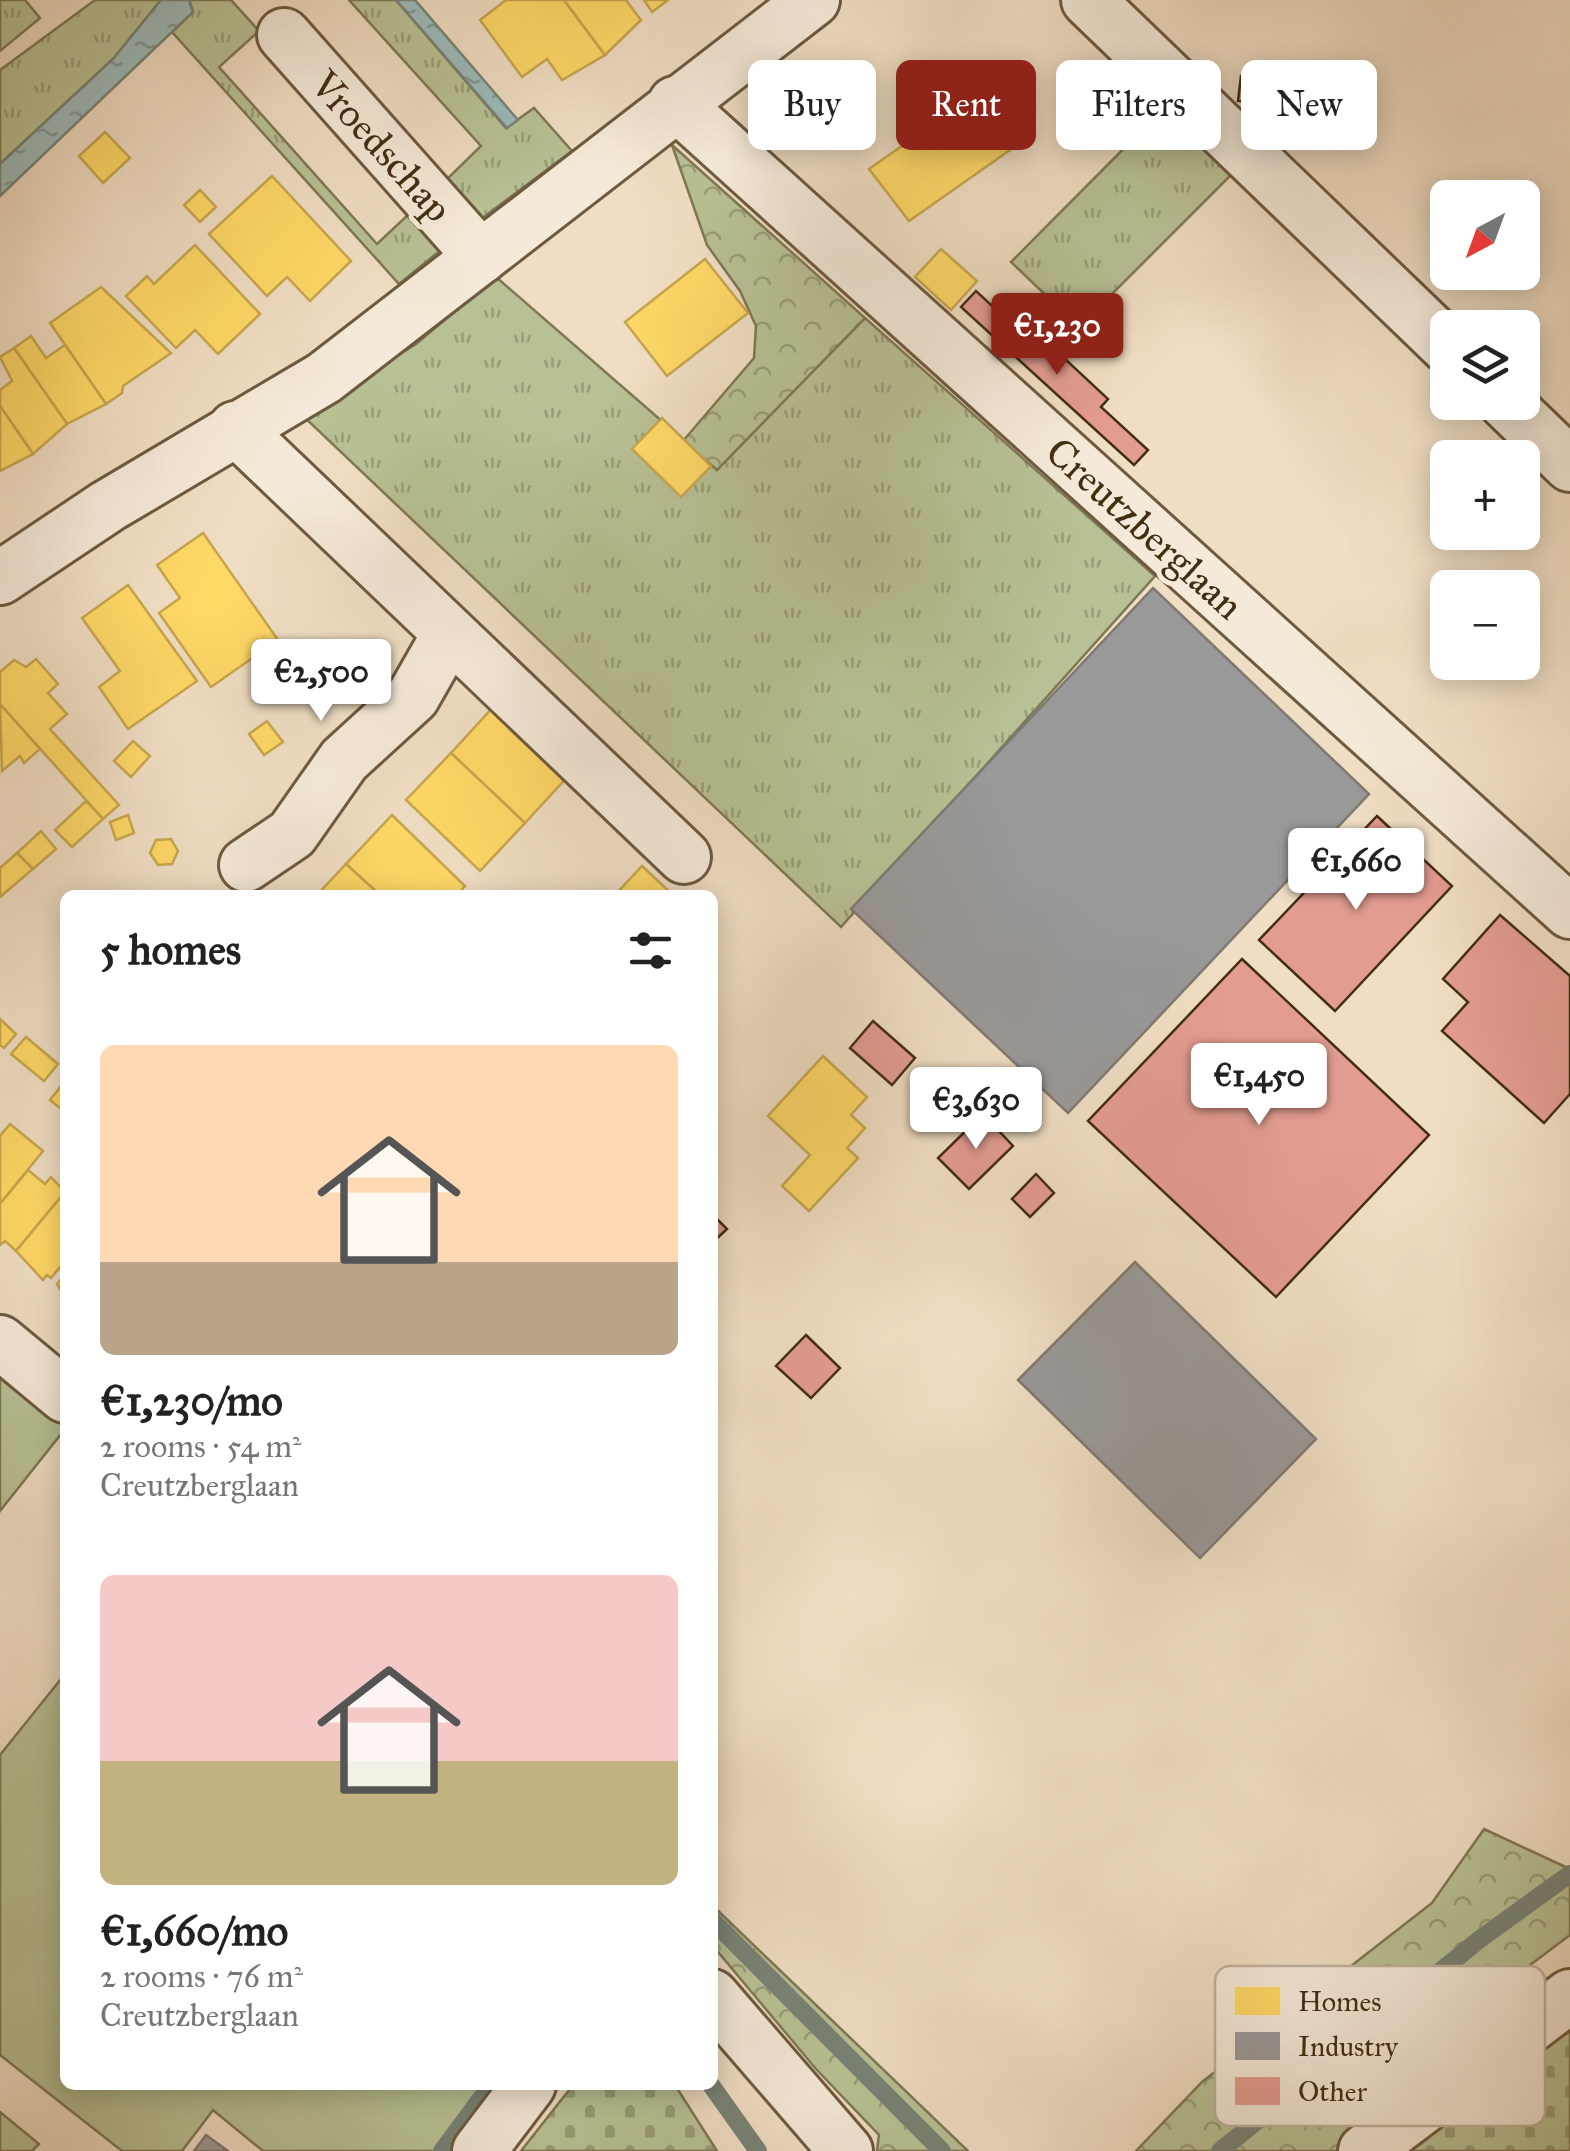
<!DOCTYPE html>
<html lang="en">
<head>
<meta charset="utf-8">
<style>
	:root { --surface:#fff; --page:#f6f6f6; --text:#222; --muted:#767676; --accent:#8f2418 }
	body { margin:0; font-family:"IM FELL Great Primer",serif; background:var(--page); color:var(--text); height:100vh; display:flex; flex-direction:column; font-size:38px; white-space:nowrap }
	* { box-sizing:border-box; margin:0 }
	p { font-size:32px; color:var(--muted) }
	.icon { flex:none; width:55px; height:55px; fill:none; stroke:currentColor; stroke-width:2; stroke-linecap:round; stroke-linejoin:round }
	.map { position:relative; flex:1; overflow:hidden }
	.drawer { position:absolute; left:60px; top:890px; width:658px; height:1200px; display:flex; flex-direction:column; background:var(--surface); border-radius:15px; box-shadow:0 5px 25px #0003 }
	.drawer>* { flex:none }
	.top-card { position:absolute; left:748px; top:60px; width:672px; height:90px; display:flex; gap:20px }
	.needle { width:65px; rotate:221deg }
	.controls { position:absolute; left:1430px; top:180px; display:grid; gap:20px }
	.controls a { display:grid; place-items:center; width:110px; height:110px; border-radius:15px; background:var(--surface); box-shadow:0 5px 25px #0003; font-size:50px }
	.price { position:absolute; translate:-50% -85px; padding:0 22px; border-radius:10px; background:#fff; color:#222; font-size:32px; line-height:65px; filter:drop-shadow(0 2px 5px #0008) }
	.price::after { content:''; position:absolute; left:50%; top:60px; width:30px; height:22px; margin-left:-15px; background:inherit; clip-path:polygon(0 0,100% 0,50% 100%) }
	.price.active { background:var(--accent); color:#fff }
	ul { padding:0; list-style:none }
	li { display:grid; align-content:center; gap:20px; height:530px; padding:0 40px }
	li span { display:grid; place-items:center; height:310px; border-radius:15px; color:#555 }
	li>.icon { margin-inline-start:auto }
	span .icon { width:180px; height:180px; fill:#fffc; stroke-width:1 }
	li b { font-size:42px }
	h2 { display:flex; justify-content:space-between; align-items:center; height:120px; padding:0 40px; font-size:42px }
	.chip { padding:0 35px; border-radius:15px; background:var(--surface); box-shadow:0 5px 25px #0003; font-size:35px; line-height:90px }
	.chip.active { background:var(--accent); color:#fff }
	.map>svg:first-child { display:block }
	.grass { fill:url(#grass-tufts); stroke:#7e7854; stroke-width:2.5 }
	.forest { fill:url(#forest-crowns); stroke:#7e7854; stroke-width:2.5 }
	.cemetery { fill:url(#cemetery-stones); stroke:#7e7854; stroke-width:2.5 }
	.garden { fill:#b8c195; stroke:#7e7854; stroke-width:2.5 }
	.water { fill:url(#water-ripples); stroke:#788377; stroke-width:2.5 }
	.homes { fill:#ffd966; stroke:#c7a64d; stroke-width:2.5 }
	.industry { fill:#999; stroke:#7f7970; stroke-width:2.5 }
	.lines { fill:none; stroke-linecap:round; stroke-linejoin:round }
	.stream { stroke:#788377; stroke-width:18 }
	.building { fill:#e39c91; stroke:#432e12; stroke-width:2.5 }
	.minor-casing { stroke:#6e5a3e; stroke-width:58 }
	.minor { stroke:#f5ead9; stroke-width:52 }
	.labels { text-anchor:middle; stroke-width:10; stroke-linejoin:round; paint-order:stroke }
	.street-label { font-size:40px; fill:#432e12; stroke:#f5ead9 }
	.key { fill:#f5ead9; stroke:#c0b29d; stroke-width:2.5 }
	.key-label { font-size:28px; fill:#432e12 }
</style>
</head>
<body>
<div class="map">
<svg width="1570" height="2151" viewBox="0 0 1570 2151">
	<defs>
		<pattern id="grass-tufts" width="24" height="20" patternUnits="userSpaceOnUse" patternTransform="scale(2.5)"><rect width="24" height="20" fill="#b8c195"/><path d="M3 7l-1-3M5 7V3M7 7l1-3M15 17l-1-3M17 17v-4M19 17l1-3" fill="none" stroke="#979d78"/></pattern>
		<pattern id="forest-crowns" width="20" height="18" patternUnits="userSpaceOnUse" patternTransform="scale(2.5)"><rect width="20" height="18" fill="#b8c195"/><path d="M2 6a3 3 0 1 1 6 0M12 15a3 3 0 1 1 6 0" fill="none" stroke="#979d78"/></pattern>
		<pattern id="cemetery-stones" width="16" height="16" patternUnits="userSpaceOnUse" patternTransform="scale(2.5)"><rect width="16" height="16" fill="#b8c195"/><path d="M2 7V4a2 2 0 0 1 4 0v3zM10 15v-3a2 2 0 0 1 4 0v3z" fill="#979d78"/></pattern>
		<pattern id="water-ripples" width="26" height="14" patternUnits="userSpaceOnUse" patternTransform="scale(2.5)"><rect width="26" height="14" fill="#9cbbbb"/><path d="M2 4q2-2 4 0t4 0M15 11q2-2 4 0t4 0" fill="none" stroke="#819897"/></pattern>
	</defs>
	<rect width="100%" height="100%" fill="#f0dec4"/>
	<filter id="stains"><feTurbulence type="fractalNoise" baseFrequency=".002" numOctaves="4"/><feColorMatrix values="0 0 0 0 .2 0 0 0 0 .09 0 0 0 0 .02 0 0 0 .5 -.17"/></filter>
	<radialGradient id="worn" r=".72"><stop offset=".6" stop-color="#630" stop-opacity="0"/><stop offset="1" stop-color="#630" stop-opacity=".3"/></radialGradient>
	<g class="grass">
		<path d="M 0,0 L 25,0 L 40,18 L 0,51 Z"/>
		<path d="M 95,0 L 161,0 L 113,59 L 0,164 L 0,70 Z"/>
		<path d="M 189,0 L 231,0 L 259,31 L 219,67 L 377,244 L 411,212 L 442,249 L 399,284 L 172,32 L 193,12 Z"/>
		<path d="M 349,0 L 396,0 L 506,128 L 534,108 L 572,151 L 481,219 L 444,182 L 481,146 Z"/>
		<path d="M 1171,101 L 1242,164 L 1079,327 L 1011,262 Z"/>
		<path d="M 496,277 L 717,469 L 865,318 L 1155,576 L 841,927 L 302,415 L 416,344 Z"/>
	</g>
	<g class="forest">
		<path d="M 672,145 L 865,318 L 717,470 L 683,441 L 754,358 L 756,326 L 740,291 L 707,245 Z"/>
		<path d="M 1484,1829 L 1570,1869 L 1570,1935 L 1453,2023 L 1534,2072 L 1497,2151 L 1136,2151 L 1202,2082 L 1432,1903 Z"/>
		<path d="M 713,1906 L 968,2151 L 877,2151 L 879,2135 L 816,2069 L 713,1946 Z"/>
	</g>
	<g class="cemetery">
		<path d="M 1570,2031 L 1570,2151 L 1399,2151 Z"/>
		<path d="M 573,2085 L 675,2085 L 717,2151 L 521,2151 Z"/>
	</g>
	<g class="garden">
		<path d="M 0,1366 L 65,1419 L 65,1429 L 0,1511 Z"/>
		<path d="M 65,1674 L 65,2085 L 491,2085 L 442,2151 L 263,2151 L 213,2110 L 182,2151 L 122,2151 L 0,2055 L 0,1755 Z"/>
		<path d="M 0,2112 L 39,2144 L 32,2151 L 0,2151 Z"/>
	</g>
	<g class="water">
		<path d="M 161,0 L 189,0 L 193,12 L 0,196 L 0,164 L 113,59 Z"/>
		<path d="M 396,0 L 415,0 L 518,120 L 507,128 Z"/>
	</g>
	<g class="homes">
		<path d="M 506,0 L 564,0 L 605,55 L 562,80 L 547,59 L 522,77 L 480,20 Z"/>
		<path d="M 564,0 L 626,0 L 641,20 L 605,55 Z"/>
		<path d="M 644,0 L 668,0 L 652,12 Z"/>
		<path d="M 962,85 L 959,90 L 1010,150 L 909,221 L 869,169 L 926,129 L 921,115 Z"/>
		<path d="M 105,132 L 130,158 L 103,183 L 79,156 Z"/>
		<path d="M 272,176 L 351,261 L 310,301 L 287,277 L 267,296 L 209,234 Z"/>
		<path d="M 200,190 L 216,207 L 200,222 L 184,205 Z"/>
		<path d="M 195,245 L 260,314 L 218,354 L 195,330 L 176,348 L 126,296 L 147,276 L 154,284 Z"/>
		<path d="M 941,249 L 977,281 L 951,310 L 915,277 Z"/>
		<path d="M 705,259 L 748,313 L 667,376 L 625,322 Z"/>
		<path d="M 101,287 L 171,353 L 123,386 L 122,393 L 106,404 L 50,323 Z"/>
		<path d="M 31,336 L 46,358 L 65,345 L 106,404 L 67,424 L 14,348 Z"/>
		<path d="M 14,348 L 67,424 L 33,454 L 0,406 L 0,390 L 12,381 L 0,357 Z"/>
		<path d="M 0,406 L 33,454 L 0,471 Z"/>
		<path d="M 662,418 L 711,466 L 681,497 L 632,449 Z"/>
		<path d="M 203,533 L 278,640 L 211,687 L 159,613 L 180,598 L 157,565 Z"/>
		<path d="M 128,585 L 197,681 L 128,729 L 99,687 L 120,671 L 82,618 Z"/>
		<path d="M 36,659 L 58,684 L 48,693 L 67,714 L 50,729 L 119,805 L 103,819 L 0,704 L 0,672 L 14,660 L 26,667 Z"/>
		<path d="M 0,704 L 40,749 L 24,763 L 20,756 L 2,771 Z"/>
		<path d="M 496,704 L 570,774 L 525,823 L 451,753 Z"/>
		<path d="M 267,721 L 283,742 L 264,755 L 249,734 Z"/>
		<path d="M 133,741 L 150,756 L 131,777 L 114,761 Z"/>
		<path d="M 451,753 L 525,823 L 480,871 L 406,800 Z"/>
		<path d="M 86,801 L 103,819 L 72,847 L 55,830 Z"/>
		<path d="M 128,815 L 134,833 L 116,840 L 110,822 Z"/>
		<path d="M 392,815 L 465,886 L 457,895 L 380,895 L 346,864 Z"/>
		<path d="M 41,831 L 56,849 L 33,869 L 17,853 Z"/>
		<path d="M 171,839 L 178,851 L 172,864 L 158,865 L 150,853 L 156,840 Z"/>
		<path d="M 17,853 L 33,869 L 0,897 L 0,868 Z"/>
		<path d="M 346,864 L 380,895 L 317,895 Z"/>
		<path d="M 642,866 L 672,894 L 671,895 L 615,895 Z"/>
		<path d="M 0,1019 L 16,1034 L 4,1048 L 0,1045 Z"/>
		<path d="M 26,1037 L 58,1064 L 44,1081 L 11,1054 Z"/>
		<path d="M 823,1056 L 867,1097 L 851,1115 L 865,1128 L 847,1148 L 858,1158 L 809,1211 L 782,1186 L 810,1155 L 768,1116 Z"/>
		<path d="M 65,1081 L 65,1112 L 50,1100 Z"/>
		<path d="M 10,1124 L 43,1151 L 0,1204 L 0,1136 Z"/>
		<path d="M 28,1170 L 45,1184 L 51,1177 L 65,1192 L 16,1251 L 5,1241 L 0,1245 L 0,1204 Z"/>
		<path d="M 65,1192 L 65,1261 L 51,1278 L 47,1275 L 43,1280 L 16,1251 Z"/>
		<path d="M 65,1275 L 65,1297 L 57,1284 Z"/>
	</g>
	<g class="industry">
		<path d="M 1153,588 L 1369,794 L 1068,1113 L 851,909 Z"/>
		<path d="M 1135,1262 L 1316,1439 L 1200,1558 L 1018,1380 Z"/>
		<path d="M 206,2135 L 228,2151 L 194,2151 Z"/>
	</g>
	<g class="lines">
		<g class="stream">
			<path d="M 712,1920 L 942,2151"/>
			<path d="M 711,2085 L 758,2151"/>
			<path d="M 442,2151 L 491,2085"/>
			<path d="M 1220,2151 L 1480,1939 L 1570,1874"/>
		</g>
	</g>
	<g class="building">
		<path d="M 1241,76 L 1273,80 L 1270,105 L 1238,101 Z"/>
		<path d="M 976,291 L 1056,365 L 1063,357 L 1108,399 L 1101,407 L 1148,450 L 1134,465 L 961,307 Z"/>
		<path d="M 1377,816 L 1452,886 L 1335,1011 L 1259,940 Z"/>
		<path d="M 1500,915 L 1570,976 L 1570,1094 L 1544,1123 L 1442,1031 L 1468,1002 L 1443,979 Z"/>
		<path d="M 1242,959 L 1429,1135 L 1276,1297 L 1088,1121 Z"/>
		<path d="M 873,1021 L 915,1058 L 892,1085 L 850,1048 Z"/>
		<path d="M 983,1114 L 1013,1146 L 969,1189 L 938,1158 Z"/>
		<path d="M 1036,1174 L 1054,1193 L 1030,1217 L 1012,1199 Z"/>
		<path d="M 712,1214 L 727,1229 L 712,1243 Z"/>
		<path d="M 806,1335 L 840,1368 L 811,1398 L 776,1366 Z"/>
	</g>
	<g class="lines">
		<defs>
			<g id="minor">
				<path d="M 1088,0 L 1448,347"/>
				<path d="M 284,35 L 481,257"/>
				<path d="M 675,103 L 1570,912"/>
				<path d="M 1505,402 L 1570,465"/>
				<path d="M 235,428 L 684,857"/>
				<path d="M 0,578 L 108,506 L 324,378 L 813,0"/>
				<path d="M 246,865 L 292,834 L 344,760 L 413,697 L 449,634"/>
				<path d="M 0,1342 L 65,1396"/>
				<path d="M 712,1996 L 846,2151"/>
				<path d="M 479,2151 L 529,2085"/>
				<path d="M 1365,2151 L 1570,1996"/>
			</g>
		</defs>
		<use href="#minor" class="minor-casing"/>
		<use href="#minor" class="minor"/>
	</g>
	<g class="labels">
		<g class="street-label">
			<text transform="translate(382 146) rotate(48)" y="14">Vroedschap</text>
			<text transform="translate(1145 528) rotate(42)" y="14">Creutzberglaan</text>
		</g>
	</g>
	<rect x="1215" y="1966" width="330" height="160" rx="15" class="key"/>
	<rect x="1235" y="1987" width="45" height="28" fill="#ffd966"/>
	<rect x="1235" y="2032" width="45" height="28" fill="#999"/>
	<rect x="1235" y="2077" width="45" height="28" fill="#e39c91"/>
	<g class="key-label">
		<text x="1298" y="2011">Homes</text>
		<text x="1298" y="2056">Industry</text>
		<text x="1298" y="2101">Other</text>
	</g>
	<rect width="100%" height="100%" filter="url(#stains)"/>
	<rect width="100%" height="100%" fill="url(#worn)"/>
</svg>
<div class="controls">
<a><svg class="needle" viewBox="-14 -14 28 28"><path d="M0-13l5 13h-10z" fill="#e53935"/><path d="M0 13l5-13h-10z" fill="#767676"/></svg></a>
<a><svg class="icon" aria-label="layers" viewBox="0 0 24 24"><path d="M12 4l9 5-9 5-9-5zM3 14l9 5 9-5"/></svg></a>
<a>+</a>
<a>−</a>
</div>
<b class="price active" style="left:1057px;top:378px">€1,230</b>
<b class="price" style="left:321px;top:724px">€2,500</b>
<b class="price" style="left:1356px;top:913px">€1,660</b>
<b class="price" style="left:1259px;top:1128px">€1,450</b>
<b class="price" style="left:976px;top:1152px">€3,630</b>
<div class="top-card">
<a class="chip">Buy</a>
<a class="chip active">Rent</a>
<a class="chip">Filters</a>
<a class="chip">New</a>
</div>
<section class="drawer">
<h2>5 homes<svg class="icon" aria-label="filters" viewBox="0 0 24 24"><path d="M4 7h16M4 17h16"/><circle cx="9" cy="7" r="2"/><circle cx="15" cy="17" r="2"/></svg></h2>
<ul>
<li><span style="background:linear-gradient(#ffd9b3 70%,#b9a48a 0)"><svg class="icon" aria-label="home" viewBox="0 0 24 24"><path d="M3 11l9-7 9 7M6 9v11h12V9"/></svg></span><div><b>€1,230/mo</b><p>2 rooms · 54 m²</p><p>Creutzberglaan</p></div></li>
<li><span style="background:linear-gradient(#f6c9c9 60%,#c2b280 0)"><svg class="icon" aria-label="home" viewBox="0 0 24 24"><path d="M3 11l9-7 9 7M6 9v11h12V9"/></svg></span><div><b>€1,660/mo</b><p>2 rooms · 76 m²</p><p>Creutzberglaan</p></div></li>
</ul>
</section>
</div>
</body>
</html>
